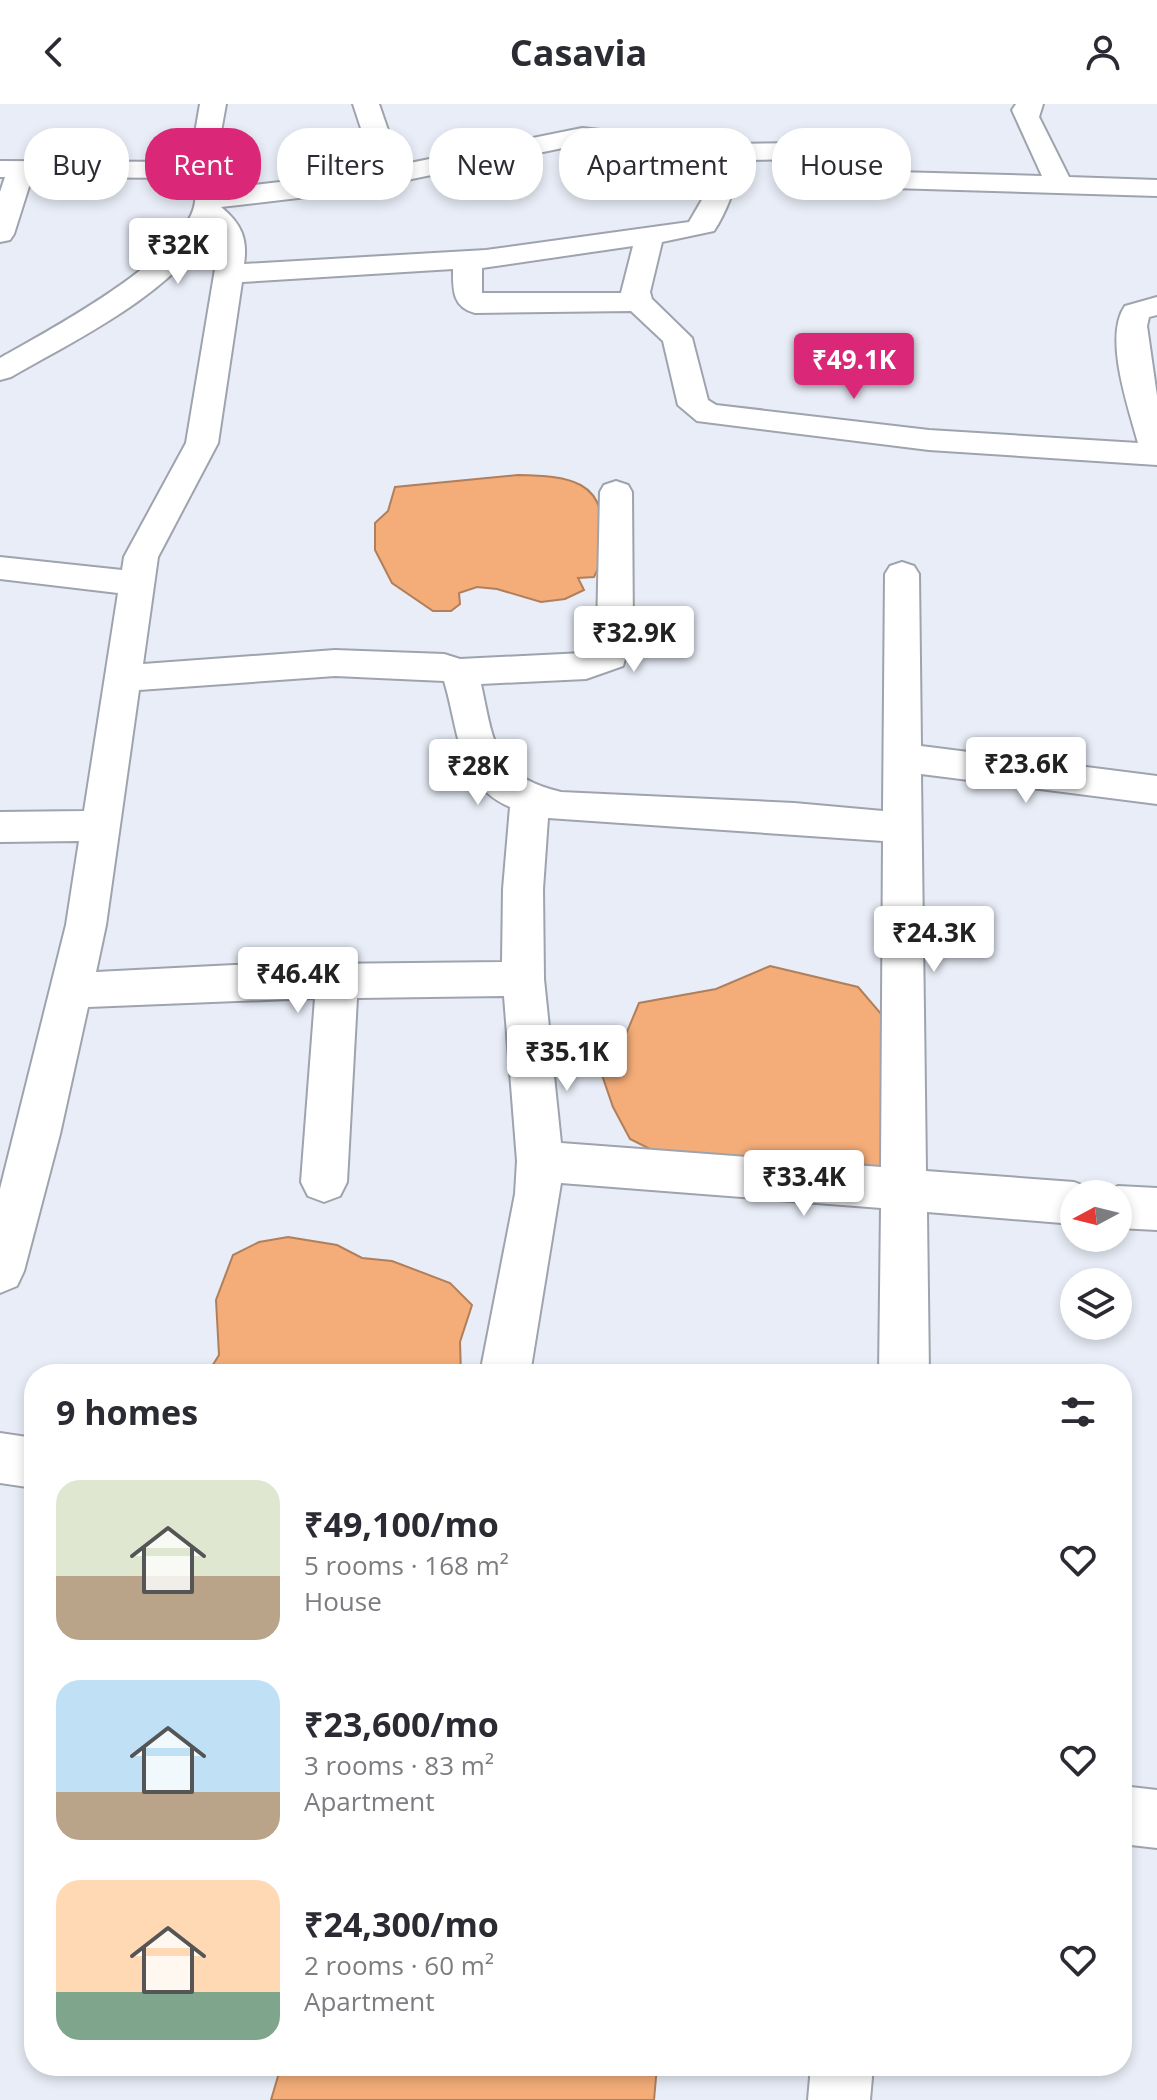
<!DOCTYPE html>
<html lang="en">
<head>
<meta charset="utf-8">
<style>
	:root { --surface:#fff; --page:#f7f7f7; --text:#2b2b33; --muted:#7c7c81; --accent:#db2777 }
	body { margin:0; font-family:"Open Sans",sans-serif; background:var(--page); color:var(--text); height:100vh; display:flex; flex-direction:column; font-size:30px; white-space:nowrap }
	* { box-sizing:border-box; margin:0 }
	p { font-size:26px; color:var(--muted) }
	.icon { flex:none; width:44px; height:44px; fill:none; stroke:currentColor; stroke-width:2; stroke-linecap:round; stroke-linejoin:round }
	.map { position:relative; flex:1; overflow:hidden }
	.panel { position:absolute; left:24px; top:1260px; width:1108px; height:712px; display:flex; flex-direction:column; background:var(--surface); border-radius:32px; box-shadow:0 4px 12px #0003 }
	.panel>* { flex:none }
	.guide { position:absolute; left:24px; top:24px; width:1110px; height:72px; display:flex; gap:16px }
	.needle { width:52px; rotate:263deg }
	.tools { position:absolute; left:1060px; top:1076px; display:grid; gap:16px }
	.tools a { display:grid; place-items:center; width:72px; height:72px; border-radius:50%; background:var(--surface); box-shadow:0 4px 12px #0003; font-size:40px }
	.price { position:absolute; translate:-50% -68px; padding:0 18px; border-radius:8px; background:#fff; color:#222; font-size:26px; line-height:52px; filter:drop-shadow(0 2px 4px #0008) }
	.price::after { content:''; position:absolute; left:50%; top:48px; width:24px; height:18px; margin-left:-12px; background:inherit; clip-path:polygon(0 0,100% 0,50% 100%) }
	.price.selected { background:var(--accent); color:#fff }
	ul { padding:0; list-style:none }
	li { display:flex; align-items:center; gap:24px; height:200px; padding:0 32px }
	li span { display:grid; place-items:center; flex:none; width:224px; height:160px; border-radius:24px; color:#555 }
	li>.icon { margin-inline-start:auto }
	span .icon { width:96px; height:96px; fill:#fffc; stroke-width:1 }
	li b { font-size:34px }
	h2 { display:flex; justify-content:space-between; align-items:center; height:96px; padding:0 32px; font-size:34px }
	.chip { padding:0 28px; border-radius:32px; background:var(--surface); box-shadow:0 4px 12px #0003; font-size:28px; line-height:72px }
	.chip.selected { background:var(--accent); color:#fff }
	header { display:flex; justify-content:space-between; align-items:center; height:104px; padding:0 32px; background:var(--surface); font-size:36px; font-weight:700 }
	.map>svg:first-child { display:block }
	.water { fill:#f4ad79; stroke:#b07f5b; stroke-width:2 }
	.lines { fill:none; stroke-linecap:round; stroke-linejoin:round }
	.minor-casing { stroke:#9ea3ad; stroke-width:4 }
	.minor { fill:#fff; fill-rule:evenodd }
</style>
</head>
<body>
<header><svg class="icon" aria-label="back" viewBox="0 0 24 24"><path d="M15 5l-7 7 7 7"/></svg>Casavia<svg class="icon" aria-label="person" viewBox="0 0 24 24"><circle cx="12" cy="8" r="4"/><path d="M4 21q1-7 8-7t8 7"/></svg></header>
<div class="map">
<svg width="1157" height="1996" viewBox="0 0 1157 1996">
	<rect width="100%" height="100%" fill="#e8edf7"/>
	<g class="water">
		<path d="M 518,371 C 567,372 608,375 602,436 C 601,450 601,461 594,473 L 578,474 L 584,486 L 565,495 L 541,498 L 497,485 L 477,483 L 459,489 L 460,500 L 451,507 L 433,507 L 392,479 L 375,446 L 375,419 L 388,407 L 395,383 Z"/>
		<path d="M 770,862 L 858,883 L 888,918 L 882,1067 L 654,1047 L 630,1035 L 613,1003 L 602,971 L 624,935 L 639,899 L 716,885 Z"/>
		<path d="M 288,1133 L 337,1141 L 362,1154 L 392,1157 L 450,1179 L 472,1201 L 460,1238 L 461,1270 L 207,1270 L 219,1251 L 216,1196 L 233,1151 L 259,1138 Z"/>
		<path d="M 281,1962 L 657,1962 L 654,1996 L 271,1996 Z"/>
	</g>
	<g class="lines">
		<defs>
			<g id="minor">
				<path d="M 200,0 L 226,0 L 217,50 L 220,85 L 375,67 L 353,0 L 379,0 L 400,61 L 582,24 L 729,40 L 808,39 L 832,46 L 851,66 L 858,67 L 1042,72 L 1012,6 L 1016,0 L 1043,0 L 1039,13 L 1069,73 L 1157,76 L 1157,92 L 858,83 L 832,78 L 814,58 L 806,55 L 741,56 C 738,78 726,109 714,127 L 662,138 L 650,188 L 652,195 L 692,234 L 708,296 L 716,301 L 929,326 L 1138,339 C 1129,305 1103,233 1125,202 L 1157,193 L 1157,211 L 1149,213 L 1147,222 L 1157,292 L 1157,361 L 929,346 L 697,317 L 678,301 L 663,237 L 631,207 L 475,209 C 452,203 453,185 453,165 L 242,178 L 218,339 L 158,453 L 143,560 L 335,546 L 444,550 L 460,555 L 583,549 L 594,545 L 597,527 L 600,388 L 604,381 L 616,377 L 628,381 L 632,388 L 633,527 L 623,562 L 586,575 L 481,580 C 494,640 494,672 561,688 L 794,699 L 883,707 L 885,470 L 890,462 L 902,458 L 914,462 L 919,470 L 921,642 L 1157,672 L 1157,700 L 921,670 L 926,1067 L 1074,1078 L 1090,1084 L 1093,1090 L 1074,1090 L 1074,1120 L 927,1108 L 929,1270 L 879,1270 L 881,1104 L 561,1079 L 530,1270 L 480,1270 L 515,1090 L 517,1057 L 504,892 L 357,894 L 347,1078 L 340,1092 L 324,1098 L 308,1092 L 301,1078 L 315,894 L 88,903 L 60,1030 L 24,1167 L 17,1182 L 0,1189 L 0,1085 L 66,821 L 79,737 L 0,738 L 0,708 L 84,707 L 118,489 L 0,475 L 0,453 L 122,466 L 124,453 L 186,339 L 218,147 L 211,123 C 174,189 75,236 11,273 L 0,276 L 0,254 C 46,228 188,153 195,98 C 196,90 192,82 190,74 L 32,73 L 14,130 L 10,136 L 0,138 L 0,88 L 5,73 L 0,73 L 0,57 L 190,58 ZM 582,40 L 715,54 L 710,82 L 689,118 L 486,146 L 244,160 C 248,135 241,119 221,103 L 349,88 ZM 633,142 L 621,189 L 482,189 L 482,164 ZM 335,572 L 444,577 C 459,625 456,680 510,703 L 503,785 L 502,858 L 234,861 L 96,868 L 106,821 L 139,586 ZM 548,714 L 883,737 L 881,1063 L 561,1039 L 544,875 L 543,785 Z"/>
				<path d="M 1118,1082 L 1157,1084 L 1157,1126 L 1118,1124 L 1118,1090 L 1101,1090 Z"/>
				<path d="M 0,1329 L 34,1334 L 34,1384 L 0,1379 Z"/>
				<path d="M 1122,1682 L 1157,1686 L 1157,1744 L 1122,1740 Z"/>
				<path d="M 811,1962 L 873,1962 L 870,1996 L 808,1996 Z"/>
			</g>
		</defs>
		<use href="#minor" class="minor-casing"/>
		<use href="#minor" class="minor"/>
	</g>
</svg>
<div class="tools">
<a><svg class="needle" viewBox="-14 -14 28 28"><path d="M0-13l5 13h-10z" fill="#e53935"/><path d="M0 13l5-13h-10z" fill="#7c7c81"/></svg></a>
<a><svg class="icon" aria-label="layers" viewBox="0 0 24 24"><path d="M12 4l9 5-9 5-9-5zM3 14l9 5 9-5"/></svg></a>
</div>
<b class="price" style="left:178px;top:182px">₹32K</b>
<b class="price selected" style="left:854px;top:297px">₹49.1K</b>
<b class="price" style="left:634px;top:570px">₹32.9K</b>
<b class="price" style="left:1026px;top:701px">₹23.6K</b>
<b class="price" style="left:478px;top:703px">₹28K</b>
<b class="price" style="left:934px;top:870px">₹24.3K</b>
<b class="price" style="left:298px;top:911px">₹46.4K</b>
<b class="price" style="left:567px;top:989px">₹35.1K</b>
<b class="price" style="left:804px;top:1114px">₹33.4K</b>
<div class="guide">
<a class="chip">Buy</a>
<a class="chip selected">Rent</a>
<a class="chip">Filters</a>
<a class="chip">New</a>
<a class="chip">Apartment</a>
<a class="chip">House</a>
</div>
<section class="panel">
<h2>9 homes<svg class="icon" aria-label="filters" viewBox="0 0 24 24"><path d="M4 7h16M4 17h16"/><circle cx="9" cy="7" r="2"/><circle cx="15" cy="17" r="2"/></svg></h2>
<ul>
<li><span style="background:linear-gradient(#dfe7d0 60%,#b9a48a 0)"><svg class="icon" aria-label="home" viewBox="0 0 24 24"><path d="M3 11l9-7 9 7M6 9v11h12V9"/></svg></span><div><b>₹49,100/mo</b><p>5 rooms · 168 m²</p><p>House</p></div><svg class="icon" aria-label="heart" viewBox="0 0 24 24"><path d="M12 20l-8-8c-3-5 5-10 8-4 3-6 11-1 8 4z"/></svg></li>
<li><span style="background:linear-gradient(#bfe0f5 70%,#b9a48a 0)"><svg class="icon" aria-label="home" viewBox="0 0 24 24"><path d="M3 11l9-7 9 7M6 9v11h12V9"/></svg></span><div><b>₹23,600/mo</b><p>3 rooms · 83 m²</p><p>Apartment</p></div><svg class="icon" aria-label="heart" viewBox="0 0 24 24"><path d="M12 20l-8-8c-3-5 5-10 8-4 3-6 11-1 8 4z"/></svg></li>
<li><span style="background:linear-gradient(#ffd9b3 70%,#7fa58c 0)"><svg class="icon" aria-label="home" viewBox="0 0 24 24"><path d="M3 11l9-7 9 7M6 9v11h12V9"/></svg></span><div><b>₹24,300/mo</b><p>2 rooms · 60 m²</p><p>Apartment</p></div><svg class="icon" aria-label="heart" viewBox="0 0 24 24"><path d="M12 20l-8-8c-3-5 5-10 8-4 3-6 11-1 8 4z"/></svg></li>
</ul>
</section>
</div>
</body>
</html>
